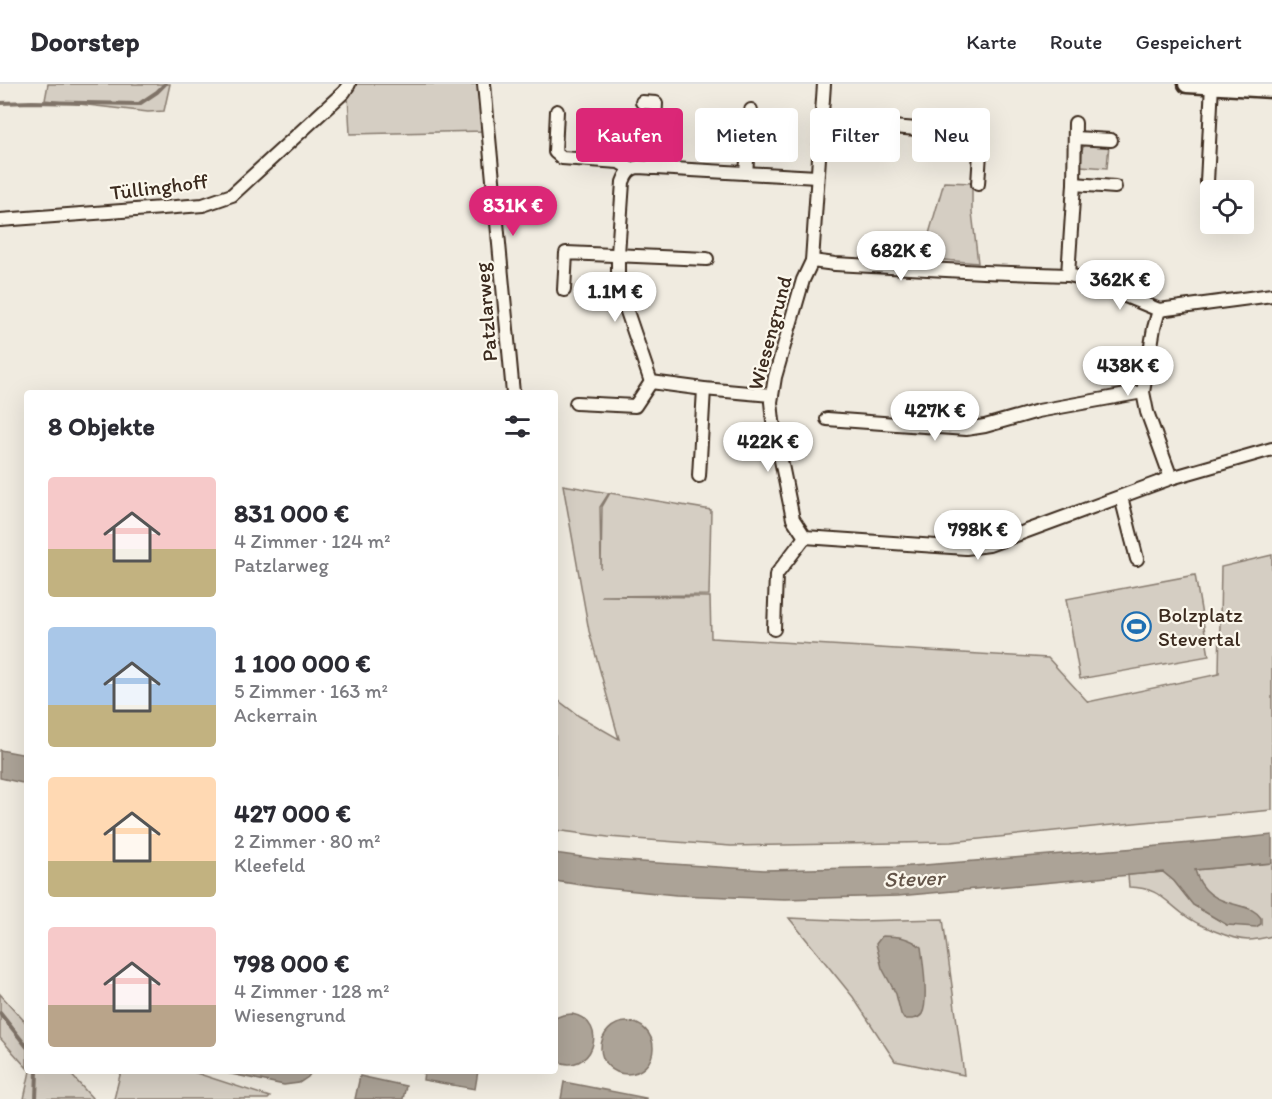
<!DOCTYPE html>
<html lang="de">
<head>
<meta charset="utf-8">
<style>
	:root { --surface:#fff; --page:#f7f7f7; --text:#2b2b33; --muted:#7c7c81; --line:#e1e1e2; --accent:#db2777 }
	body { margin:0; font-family:Itim,sans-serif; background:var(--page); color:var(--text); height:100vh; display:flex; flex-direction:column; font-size:22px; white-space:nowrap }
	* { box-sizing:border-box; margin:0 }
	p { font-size:20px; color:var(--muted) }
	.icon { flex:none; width:33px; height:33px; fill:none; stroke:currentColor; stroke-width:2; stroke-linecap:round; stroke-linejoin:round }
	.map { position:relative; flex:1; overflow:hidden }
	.side { position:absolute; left:24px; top:306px; width:534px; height:684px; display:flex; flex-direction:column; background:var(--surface); border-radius:6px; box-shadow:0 6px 24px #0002 }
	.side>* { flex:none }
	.banner { position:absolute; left:576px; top:24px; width:570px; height:54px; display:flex; gap:12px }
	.tools { position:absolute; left:1200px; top:96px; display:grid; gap:12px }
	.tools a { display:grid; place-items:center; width:54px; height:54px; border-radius:6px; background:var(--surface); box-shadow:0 6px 24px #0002; font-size:30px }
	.price { position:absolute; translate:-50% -51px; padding:0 14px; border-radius:21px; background:#fff; color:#222; font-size:20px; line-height:39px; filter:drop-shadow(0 2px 3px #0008) }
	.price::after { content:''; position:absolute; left:50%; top:36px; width:18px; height:14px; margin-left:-9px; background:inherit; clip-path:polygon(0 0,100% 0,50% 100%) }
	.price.active { background:var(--accent); color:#fff }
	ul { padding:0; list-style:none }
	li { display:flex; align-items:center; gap:18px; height:150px; padding:0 24px }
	li span { display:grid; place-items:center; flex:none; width:168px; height:120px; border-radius:6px; color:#555 }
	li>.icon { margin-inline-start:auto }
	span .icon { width:72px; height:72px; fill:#fffc; stroke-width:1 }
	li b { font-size:26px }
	h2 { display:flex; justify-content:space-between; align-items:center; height:72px; padding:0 24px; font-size:26px }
	.pill { padding:0 21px; border-radius:6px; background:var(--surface); box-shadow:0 6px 24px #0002; font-size:21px; line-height:54px }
	.pill.active { background:var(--accent); color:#fff }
	header { display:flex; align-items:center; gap:36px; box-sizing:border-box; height:84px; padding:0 30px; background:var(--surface); border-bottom:2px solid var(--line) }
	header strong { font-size:28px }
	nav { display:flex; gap:33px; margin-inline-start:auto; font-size:21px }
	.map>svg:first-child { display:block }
	.green { fill:#d5cec3; stroke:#887c70; stroke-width:1.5 }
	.water { fill:#aca397; stroke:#7f7367; stroke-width:1.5 }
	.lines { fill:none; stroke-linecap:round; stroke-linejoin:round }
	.stream { stroke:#7f7367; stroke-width:4 }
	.minor-casing { stroke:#3b2a1e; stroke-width:16 }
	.major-casing { stroke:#3b2a1e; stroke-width:21 }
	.minor { stroke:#fbf7ec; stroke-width:12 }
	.major { stroke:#fbf7ec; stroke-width:16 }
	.labels { text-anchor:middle; stroke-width:4.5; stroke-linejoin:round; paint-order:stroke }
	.street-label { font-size:21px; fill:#3b2a1e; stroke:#fbf7ec }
	.poi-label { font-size:21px; fill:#3b2a1e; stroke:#fbf7ec; text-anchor:start }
	.water-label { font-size:22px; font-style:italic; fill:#635448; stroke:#fbf7ec }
</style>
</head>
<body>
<header>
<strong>Doorstep</strong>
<nav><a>Karte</a><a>Route</a><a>Gespeichert</a></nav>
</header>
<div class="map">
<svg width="1272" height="1015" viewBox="0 0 1272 1015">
	<rect width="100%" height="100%" fill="#f0ebe0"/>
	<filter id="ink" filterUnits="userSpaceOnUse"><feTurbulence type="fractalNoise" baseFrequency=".0167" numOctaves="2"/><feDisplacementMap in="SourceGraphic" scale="12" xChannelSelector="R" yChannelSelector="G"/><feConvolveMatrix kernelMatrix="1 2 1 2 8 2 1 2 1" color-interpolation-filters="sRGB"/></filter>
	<g filter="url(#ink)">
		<g class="green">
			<path d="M 48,0 L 170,0 L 164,27 L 148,28 L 45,16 Z"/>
			<path d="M 355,0 L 480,0 L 484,47 L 350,50 L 348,11 Z"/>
			<path d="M 1091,59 L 1109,60 L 1107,84 L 1081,82 L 1082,65 L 1085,61 Z"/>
			<path d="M 944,98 L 972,99 L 972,128 L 978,179 L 922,174 Z"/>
			<path d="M 563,401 L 609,409 L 600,423 L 601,485 L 602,423 L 610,409 L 711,426 L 709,511 L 601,512 L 710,513 L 711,554 L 1048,574 L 1088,618 L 1219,590 L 1221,483 L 1272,471 L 1272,726 L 1102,742 L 951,758 L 731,762 L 608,753 L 555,746 L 555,614 L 579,632 L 619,655 L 589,547 Z"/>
			<path d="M 1195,491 L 1209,572 L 1080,595 L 1066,515 Z"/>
			<path d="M 1272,779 L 1272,852 C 1264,854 1256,856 1248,856 C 1232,856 1195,840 1183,830 C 1162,814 1158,804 1129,803 L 1128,791 L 1163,788 L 1174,797 L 1193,821 L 1227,841 L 1249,824 C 1223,820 1202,813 1194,786 Z"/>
			<path d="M 789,834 L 858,837 L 943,835 L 964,991 L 895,977 L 853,913 Z"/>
			<path d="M 0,910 L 27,940 L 27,984 L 0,954 Z"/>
			<path d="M 30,987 L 68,987 L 93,1015 L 24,1015 Z"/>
			<path d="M 121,987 L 190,987 L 270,1013 L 268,1015 L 114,1015 Z"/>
		</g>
		<g class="water">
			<path d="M 0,666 L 27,671 L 27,700 L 0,694 Z"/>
			<path d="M 1272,751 L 1272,779 L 1195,786 C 1201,808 1216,816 1237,821 C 1247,824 1255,825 1261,834 L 1261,840 L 1256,843 L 1227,841 L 1193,821 L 1174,797 L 1163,788 L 898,812 L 785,815 L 676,811 L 595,803 L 555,797 L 555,769 L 596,775 L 764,786 L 899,783 L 1137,764 L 1244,754 Z"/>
			<path d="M 882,852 C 898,852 909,853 921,863 C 923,877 929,918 922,930 C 918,936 910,935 904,935 L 901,930 L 896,910 L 882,884 L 876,860 Z"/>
			<path d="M 572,930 C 612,938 591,995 555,976 L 555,934 L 563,931 Z"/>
			<circle cx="627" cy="964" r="26"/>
			<path d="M 217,987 L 312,987 L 308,993 L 299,999 L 284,1001 Z"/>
			<path d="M 424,987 L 478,987 L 475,1005 L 423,996 Z"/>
			<path d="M 360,992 L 406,1002 L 403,1015 L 355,1015 Z"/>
			<path d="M 564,998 L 646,1014 L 646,1015 L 561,1015 Z"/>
		</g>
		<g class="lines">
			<g class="stream">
				<path d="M 0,19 L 32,18 L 139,20 L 157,8 L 165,0"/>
				<path d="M 0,929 L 27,963"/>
				<path d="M 36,1015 L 37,987"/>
			</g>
			<defs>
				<g id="minor">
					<path d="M 484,0 L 513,309"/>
					<path d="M 824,0 L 812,177 L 803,196 L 775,293 L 771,318 L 773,337 L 793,435 L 805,453 L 966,464 L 989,461 L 1171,394 L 1272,365"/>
					<path d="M 642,18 L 656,19 L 653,84"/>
					<path d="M 557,27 L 555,68 L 562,74 L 619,78 L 631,85"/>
					<path d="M 821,37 L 917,45 L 981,53 L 978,100"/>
					<path d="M 1075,54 L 1111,56"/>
					<path d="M 746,89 L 751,26"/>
					<path d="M 1207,98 L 1212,0"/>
					<path d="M 1074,100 L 1115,103"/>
					<path d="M 0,136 L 203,121 L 232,111 L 344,8 L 349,0"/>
					<path d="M 812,177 L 835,180 L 983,188 L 1068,191 L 1082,194 L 1159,226 L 1272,211"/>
					<path d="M 1068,191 L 1074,100 L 1075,39"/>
					<path d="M 564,206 L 566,169 L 707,175"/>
					<path d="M 1159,226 L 1154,244 L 1143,308 L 1147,328 L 1171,394"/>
					<path d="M 771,311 L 704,305 L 651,298 L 618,201 L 618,170 L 623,98 C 626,90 629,85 638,83 L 817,93"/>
					<path d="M 576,319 L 635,322 L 651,298"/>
					<path d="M 827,335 L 966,345 L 985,342 L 1038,327 L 1143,308"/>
					<path d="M 699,392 L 704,305"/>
					<path d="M 1121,413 L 1137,475"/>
					<path d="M 774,545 L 776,491 L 805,453"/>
				</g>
				<path id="major" d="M 1187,0 L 1272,5"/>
			</defs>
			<use href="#minor" class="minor-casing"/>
			<use href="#major" class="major-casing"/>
			<use href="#minor" class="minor"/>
			<use href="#major" class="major"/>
		</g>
	</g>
	<defs>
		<symbol id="stadium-ring" viewBox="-11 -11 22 22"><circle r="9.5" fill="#fbf7ec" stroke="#1f6fb2" stroke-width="1.5"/><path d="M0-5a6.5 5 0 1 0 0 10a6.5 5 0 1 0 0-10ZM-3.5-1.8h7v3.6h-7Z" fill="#1f6fb2"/></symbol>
	</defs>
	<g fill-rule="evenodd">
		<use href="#stadium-ring" x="1120" y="526" width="33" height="33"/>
	</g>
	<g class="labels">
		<g class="street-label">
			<text transform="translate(159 103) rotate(-7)" y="7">Tüllinghoff</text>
			<text transform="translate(486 228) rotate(-95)" y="7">Patzlarweg</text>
			<text transform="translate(770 249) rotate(-75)" y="7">Wiesengrund</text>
		</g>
		<g class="poi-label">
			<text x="1158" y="538">Bolzplatz<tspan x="1158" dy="24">Stevertal</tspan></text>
		</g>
		<g class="water-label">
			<text transform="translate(914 794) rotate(-2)" y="8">Stever</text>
		</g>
	</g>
</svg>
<div class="tools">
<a><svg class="icon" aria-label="locate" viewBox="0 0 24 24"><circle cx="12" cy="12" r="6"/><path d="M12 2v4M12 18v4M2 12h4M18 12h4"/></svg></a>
</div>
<b class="price active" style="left:513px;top:153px">831K €</b>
<b class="price" style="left:901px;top:198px">682K €</b>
<b class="price" style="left:1120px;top:227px">362K €</b>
<b class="price" style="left:615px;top:239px">1.1M €</b>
<b class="price" style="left:1128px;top:313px">438K €</b>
<b class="price" style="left:935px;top:358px">427K €</b>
<b class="price" style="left:768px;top:389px">422K €</b>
<b class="price" style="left:978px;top:477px">798K €</b>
<div class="banner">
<a class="pill active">Kaufen</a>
<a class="pill">Mieten</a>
<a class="pill">Filter</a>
<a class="pill">Neu</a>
</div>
<section class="side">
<h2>8 Objekte<svg class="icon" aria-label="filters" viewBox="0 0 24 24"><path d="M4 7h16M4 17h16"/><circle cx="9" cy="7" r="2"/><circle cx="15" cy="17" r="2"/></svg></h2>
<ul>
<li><span style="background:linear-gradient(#f6c9c9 60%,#c2b280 0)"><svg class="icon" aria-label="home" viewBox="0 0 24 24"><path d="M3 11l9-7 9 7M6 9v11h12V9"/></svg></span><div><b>831 000 €</b><p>4 Zimmer · 124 m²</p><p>Patzlarweg</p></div></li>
<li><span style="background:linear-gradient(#a9c7e8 65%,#c2b280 0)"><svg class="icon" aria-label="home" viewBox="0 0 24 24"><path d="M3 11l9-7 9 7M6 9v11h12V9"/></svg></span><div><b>1 100 000 €</b><p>5 Zimmer · 163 m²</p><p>Ackerrain</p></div></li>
<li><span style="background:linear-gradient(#ffd9b3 70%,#c2b280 0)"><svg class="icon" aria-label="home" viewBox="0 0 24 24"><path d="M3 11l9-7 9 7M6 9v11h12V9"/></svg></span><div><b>427 000 €</b><p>2 Zimmer · 80 m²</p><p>Kleefeld</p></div></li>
<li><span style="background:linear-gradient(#f6c9c9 65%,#b9a48a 0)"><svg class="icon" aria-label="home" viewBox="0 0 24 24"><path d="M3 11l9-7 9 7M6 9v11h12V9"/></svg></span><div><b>798 000 €</b><p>4 Zimmer · 128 m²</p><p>Wiesengrund</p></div></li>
</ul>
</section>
</div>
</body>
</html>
